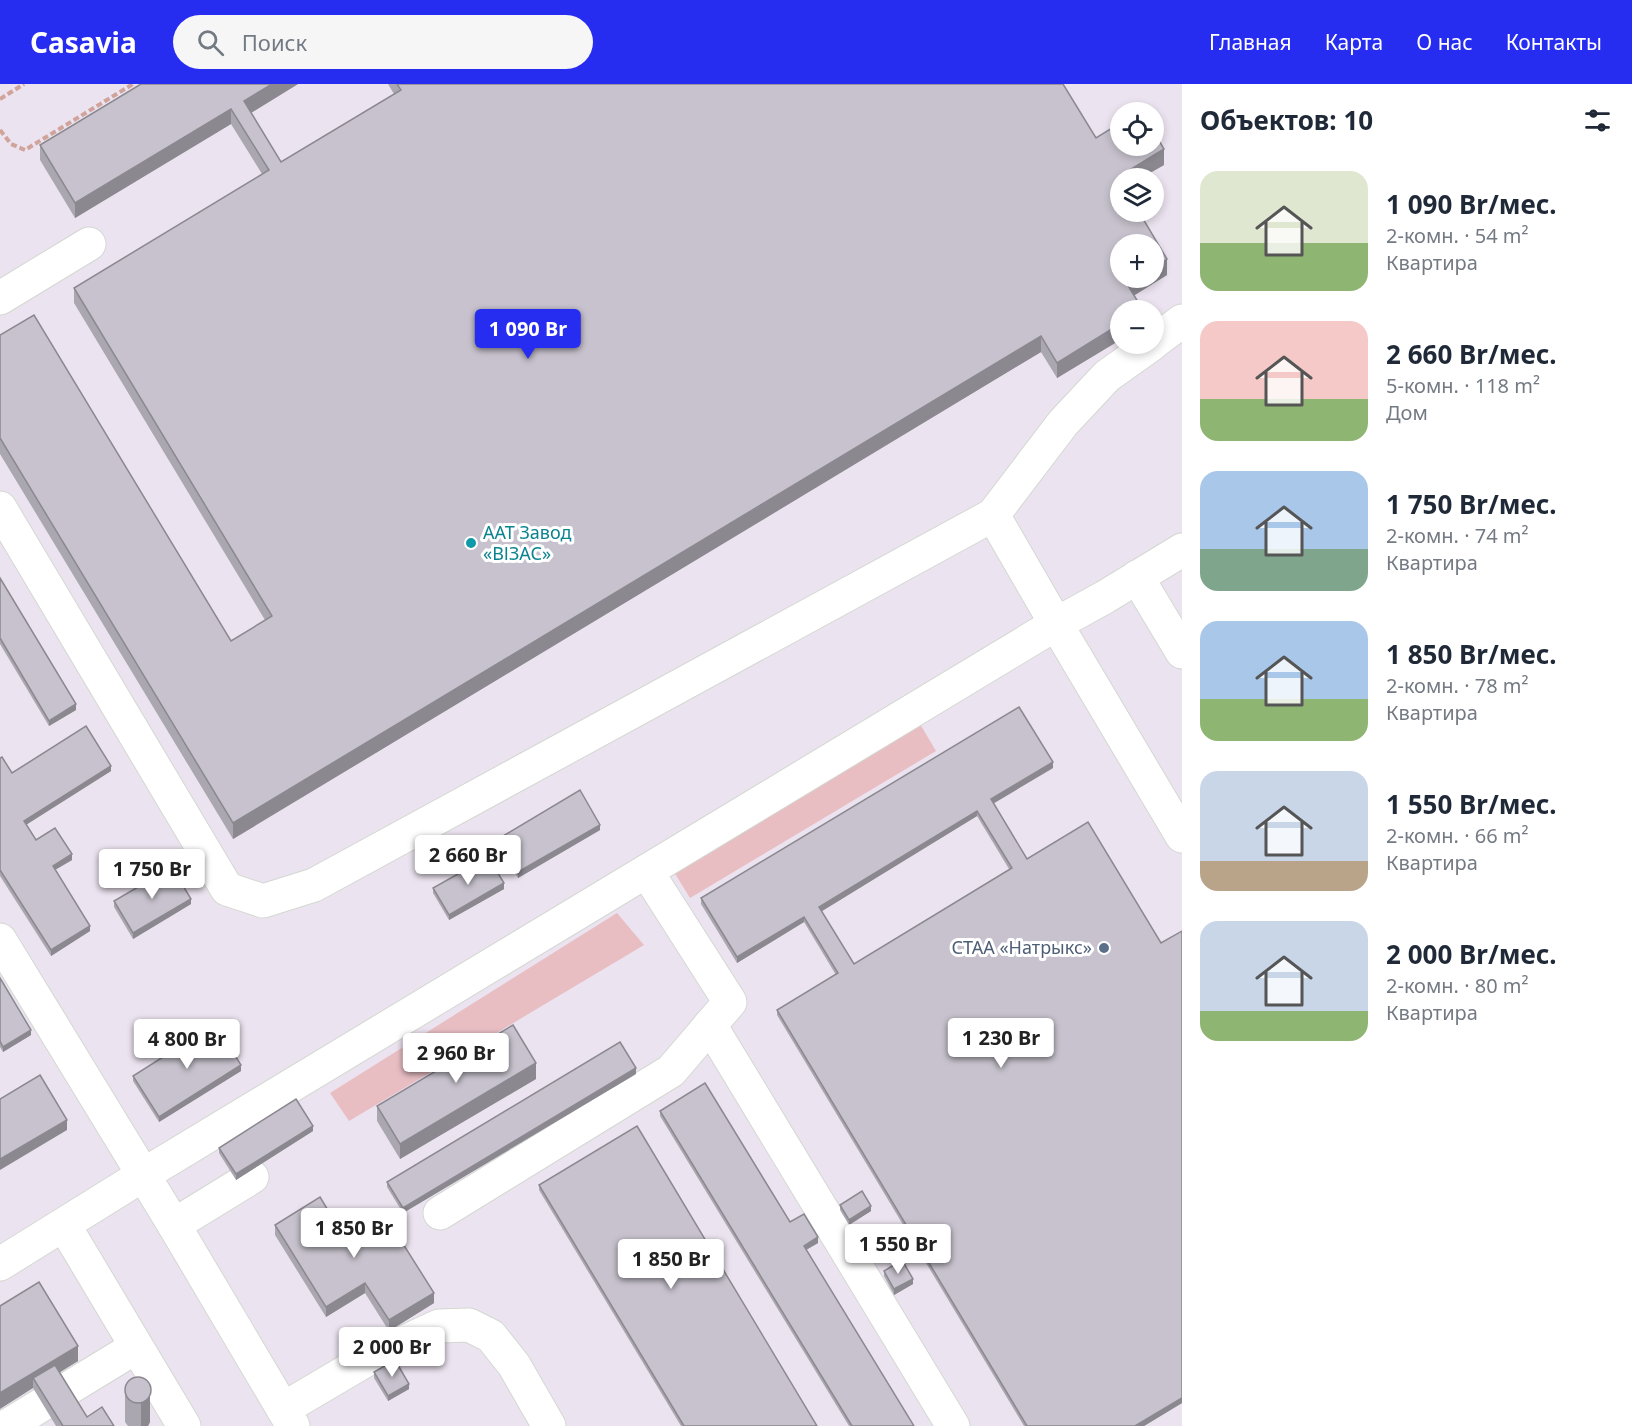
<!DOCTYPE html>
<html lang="ru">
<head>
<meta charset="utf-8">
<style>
	:root { --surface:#fff; --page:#f6f6f7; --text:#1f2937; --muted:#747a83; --accent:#272cf1 }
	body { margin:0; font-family:"Noto Sans",sans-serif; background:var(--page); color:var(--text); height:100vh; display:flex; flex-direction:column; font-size:22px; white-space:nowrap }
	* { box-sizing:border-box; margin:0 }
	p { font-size:20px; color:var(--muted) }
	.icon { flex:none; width:33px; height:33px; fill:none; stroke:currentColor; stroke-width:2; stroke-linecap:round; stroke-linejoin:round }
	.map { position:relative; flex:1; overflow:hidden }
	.side { display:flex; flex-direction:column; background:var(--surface); width:450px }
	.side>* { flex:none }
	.tools { position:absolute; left:1110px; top:18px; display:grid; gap:12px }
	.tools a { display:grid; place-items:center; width:54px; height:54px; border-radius:50%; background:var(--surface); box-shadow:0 3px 9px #0003; font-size:30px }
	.price { position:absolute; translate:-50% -51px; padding:0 14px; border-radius:6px; background:#fff; color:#222; font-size:20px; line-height:39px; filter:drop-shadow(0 2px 3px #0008) }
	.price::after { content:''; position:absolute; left:50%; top:36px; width:18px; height:14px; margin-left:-9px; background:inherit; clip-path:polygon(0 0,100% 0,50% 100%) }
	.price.current { background:var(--accent); color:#fff }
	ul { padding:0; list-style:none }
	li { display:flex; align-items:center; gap:18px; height:150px; padding:0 18px }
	li span { display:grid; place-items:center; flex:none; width:168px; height:120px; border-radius:18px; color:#555 }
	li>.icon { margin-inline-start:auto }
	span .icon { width:72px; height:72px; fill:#fffc; stroke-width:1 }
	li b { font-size:26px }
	h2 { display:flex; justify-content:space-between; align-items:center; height:72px; padding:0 18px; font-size:26px }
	header { display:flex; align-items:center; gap:36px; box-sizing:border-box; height:84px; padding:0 30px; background:var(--accent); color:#fff }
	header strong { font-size:28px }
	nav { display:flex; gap:33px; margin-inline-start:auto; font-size:21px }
	.search { width:420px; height:54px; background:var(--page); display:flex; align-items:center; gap:15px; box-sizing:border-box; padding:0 21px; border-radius:33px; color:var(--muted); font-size:22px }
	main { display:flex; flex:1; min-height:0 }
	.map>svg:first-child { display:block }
	.green { fill:#e8bec3 }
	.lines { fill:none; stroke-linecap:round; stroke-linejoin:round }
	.minor-casing { stroke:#d4d8d1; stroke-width:35 }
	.path { stroke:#d0a49b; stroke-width:4; stroke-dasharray:6 3; stroke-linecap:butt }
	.minor { stroke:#fff; stroke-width:33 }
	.wall { fill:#aba7b0; fill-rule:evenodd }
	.shaded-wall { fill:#8b8890 }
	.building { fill:#c7c2cd; stroke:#8b8890; stroke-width:1.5; fill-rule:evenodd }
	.culture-dot { fill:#0f9aa8; stroke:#fff; stroke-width:2 }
	.service-dot { fill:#5c6f8a; stroke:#fff; stroke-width:2 }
	.labels { text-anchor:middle; stroke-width:6; stroke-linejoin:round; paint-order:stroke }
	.culture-label { font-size:18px; fill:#0d838f; stroke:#fff; text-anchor:start }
	.service-label { font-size:18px; fill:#4e5e75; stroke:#fff; text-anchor:end }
</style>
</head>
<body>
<header>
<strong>Casavia</strong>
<div class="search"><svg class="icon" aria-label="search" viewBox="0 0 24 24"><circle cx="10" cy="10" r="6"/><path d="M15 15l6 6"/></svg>Поиск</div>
<nav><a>Главная</a><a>Карта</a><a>О нас</a><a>Контакты</a></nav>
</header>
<main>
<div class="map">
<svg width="1182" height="1342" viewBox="0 0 1182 1342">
	<rect width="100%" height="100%" fill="#ebe3ef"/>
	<g class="green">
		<path d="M 920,640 L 936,667 L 690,814 L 674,788 Z"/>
		<path d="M 617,829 L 644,861 L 349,1037 L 330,1009 Z"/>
	</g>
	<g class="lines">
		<defs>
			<g id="minor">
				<path d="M 0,214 L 89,160"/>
				<path d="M 1154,258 L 1182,237"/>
				<path d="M 1152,260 L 1107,292 L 1063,339 L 993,431 L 1056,540 L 1182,752"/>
				<path d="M 0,424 L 227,805 L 263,817 L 314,801 L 993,431"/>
				<path d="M 1137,493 L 1182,568"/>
				<path d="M 0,856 L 174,1141 L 293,1342"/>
				<path d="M 710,941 L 953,1342"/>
				<path d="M 440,1129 L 671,987 L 730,918 L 647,788"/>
				<path d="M 64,1141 L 184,1342"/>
				<path d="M 174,1141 L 252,1093"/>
				<path d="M 0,1180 L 143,1091 L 1056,540 L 1105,513 L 1182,466"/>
				<path d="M 64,1307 L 136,1263"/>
				<path d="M 283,1325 L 366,1276 L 439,1242 L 469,1241 L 491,1252 L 514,1281 L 549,1342"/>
				<path d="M 7,1342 L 43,1320"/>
			</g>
		</defs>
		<use href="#minor" class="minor-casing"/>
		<g class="path">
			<path d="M 0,15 L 24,0"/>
			<path d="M 0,46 L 11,60 L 25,66 L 133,0"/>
		</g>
		<use href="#minor" class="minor"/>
	</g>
	<g class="wall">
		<path d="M 141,0 L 298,0 L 251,29 L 281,78 L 394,10 L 388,0 L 1063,0 L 1096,54 L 1164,81 L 1141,94 L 1120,94 L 1120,128 L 1167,191 L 1134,211 L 1120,226 L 1120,256 L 1057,294 L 1041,268 L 233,755 L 0,370 L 0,251 L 231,557 L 265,536 L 74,219 L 74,204 L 262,90 L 231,40 L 75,134 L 40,76 L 40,61 Z"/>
		<path d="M 0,494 L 76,626 L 49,642 L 0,560 Z"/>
		<path d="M 0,674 L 12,689 L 111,687 L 26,741 L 36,756 L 72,776 L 55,786 L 90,847 L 51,872 L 0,792 Z"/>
		<path d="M 1053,684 L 993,719 L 1182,1319 L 1144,1342 L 1024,1342 L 777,931 L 777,926 L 836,891 L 804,838 L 737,879 L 701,820 L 701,814 ZM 977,732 L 1009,785 L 854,880 L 821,827 Z"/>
		<path d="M 600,746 L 518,794 L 498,760 L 498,755 Z"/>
		<path d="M 433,804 L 504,805 L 449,836 L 433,809 Z"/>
		<path d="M 114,817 L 191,820 L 133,855 L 114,823 Z"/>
		<path d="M 0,894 L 31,951 L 3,968 L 0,963 Z"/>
		<path d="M 241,987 L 159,1038 L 133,997 L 133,992 Z"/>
		<path d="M 636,990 L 403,1129 L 387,1103 L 387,1098 Z"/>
		<path d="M 536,995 L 400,1075 L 377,1037 L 377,1022 Z"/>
		<path d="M 660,1027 L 790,1138 L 818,1159 L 806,1166 L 914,1342 L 849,1342 L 660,1032 Z"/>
		<path d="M 313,1047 L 236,1096 L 219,1069 L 219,1064 Z"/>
		<path d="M 539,1101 L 817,1342 L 681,1342 L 539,1106 Z"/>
		<path d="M 840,1121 L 871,1127 L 849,1141 L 840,1126 Z"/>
		<path d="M 275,1141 L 344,1153 L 434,1219 L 389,1247 L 365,1209 L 326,1233 L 275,1151 Z"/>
		<path d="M 884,1187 L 913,1200 L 894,1211 L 884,1192 Z"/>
		<path d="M 0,1222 L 78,1277 L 59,1288 L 87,1333 L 114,1342 L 56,1342 L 33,1304 Z"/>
		<path d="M 374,1288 L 409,1305 L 388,1317 L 374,1294 Z"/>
		<path d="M 135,1294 L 150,1338 L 148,1342 L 128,1342 L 125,1338 L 125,1302 Z"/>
	</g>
	<g class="shaded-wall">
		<path d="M 272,0 L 298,0 L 244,33 L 244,17 Z"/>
		<path d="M 231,25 L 231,40 L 75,134 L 75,119 Z"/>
		<path d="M 1164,65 L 1164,81 L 1141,94 L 1120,94 L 1120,107 L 1118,93 Z"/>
		<path d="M 1167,175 L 1167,191 L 1127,216 L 1127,200 L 1137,194 L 1154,194 L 1154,184 Z"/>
		<path d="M 1120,240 L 1120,256 L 1057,294 L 1057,279 Z"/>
		<path d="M 1041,252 L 1041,268 L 233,755 L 233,739 Z"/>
		<path d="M 76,620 L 76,626 L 49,642 L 49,637 Z"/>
		<path d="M 1053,678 L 1053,684 L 991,721 L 991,715 Z"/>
		<path d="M 111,682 L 111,687 L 24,742 L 24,737 Z"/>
		<path d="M 977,727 L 977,732 L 819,829 L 819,823 Z"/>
		<path d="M 600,741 L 600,746 L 518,794 L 518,788 Z"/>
		<path d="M 72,770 L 72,776 L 53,787 L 53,782 Z"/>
		<path d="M 504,799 L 504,805 L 449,836 L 449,831 Z"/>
		<path d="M 191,815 L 191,820 L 133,855 L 133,849 Z"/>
		<path d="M 804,833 L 804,838 L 737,879 L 737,873 Z"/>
		<path d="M 90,842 L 90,847 L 51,872 L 51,866 Z"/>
		<path d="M 31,946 L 31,951 L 3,968 L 3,963 Z"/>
		<path d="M 536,979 L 536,995 L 400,1075 L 400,1060 Z"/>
		<path d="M 241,981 L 241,987 L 159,1038 L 159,1033 Z"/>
		<path d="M 636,984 L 636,990 L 403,1129 L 403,1124 Z"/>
		<path d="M 67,1036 L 67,1046 L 0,1086 L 0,1075 Z"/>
		<path d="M 313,1042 L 313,1047 L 236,1096 L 236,1090 Z"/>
		<path d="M 871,1122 L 871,1127 L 849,1141 L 849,1136 Z"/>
		<path d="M 818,1153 L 818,1159 L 804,1167 L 804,1162 Z"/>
		<path d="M 913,1195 L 913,1200 L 894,1211 L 894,1205 Z"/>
		<path d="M 365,1199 L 365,1209 L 326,1233 L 326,1223 Z"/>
		<path d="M 434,1209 L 434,1219 L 389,1247 L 389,1236 Z"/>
		<path d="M 78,1262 L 78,1277 L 38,1302 L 33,1294 L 33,1304 L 0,1325 L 0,1309 Z"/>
		<path d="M 409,1300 L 409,1305 L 388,1317 L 388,1312 Z"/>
		<path d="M 150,1310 L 150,1338 L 148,1342 L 141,1342 L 141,1319 Z"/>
		<path d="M 1182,1314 L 1182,1319 L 1144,1342 L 1135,1342 Z"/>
	</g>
	<g class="building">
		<path d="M 141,0 L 272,0 L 244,17 L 281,78 L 401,6 L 397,0 L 1063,0 L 1096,54 L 1120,39 L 1120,62 L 1154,62 L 1154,48 L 1164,65 L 1118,93 L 1120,97 L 1120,128 L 1139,128 L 1167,175 L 1154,184 L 1154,160 L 1120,160 L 1120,194 L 1137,194 L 1127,200 L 1143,226 L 1120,226 L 1120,240 L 1057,279 L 1041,252 L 233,739 L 0,354 L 0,251 L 34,231 L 231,557 L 272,532 L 74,204 L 269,86 L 231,25 L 75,119 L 40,61 Z"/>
		<path d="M 0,494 L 76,620 L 49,637 L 0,554 Z"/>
		<path d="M 1019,623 L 1053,678 L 991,715 L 1027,775 L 1088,738 L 1161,859 L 1182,847 L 1182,1314 L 1135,1342 L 1027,1342 L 777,926 L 838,889 L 804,833 L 737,873 L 701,814 ZM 977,727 L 1012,784 L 854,880 L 819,823 Z"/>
		<path d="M 86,642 L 111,682 L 24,737 L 36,756 L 55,744 L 72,770 L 53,782 L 90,842 L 51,866 L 0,786 L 0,674 L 2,673 L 12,689 Z"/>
		<path d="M 580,706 L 600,741 L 518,788 L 498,755 Z"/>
		<path d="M 488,773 L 504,799 L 449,831 L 433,804 Z"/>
		<path d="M 172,783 L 191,815 L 133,849 L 114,817 Z"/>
		<path d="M 0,894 L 31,946 L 3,963 L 0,957 Z"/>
		<path d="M 215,940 L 241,981 L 159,1033 L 133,992 Z"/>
		<path d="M 513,941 L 536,979 L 400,1060 L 377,1022 Z"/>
		<path d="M 620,958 L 636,984 L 403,1124 L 387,1098 Z"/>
		<path d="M 40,991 L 67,1036 L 0,1075 L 0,1015 Z"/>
		<path d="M 705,999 L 790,1138 L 804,1130 L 818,1153 L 804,1162 L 914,1342 L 852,1342 L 660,1027 Z"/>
		<path d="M 296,1015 L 313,1042 L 236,1090 L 219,1064 Z"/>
		<path d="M 637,1042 L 817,1342 L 684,1342 L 539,1101 Z"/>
		<path d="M 862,1107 L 871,1122 L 849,1136 L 840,1121 Z"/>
		<path d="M 320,1113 L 344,1153 L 383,1128 L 434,1209 L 389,1236 L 365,1199 L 326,1223 L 275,1141 Z"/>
		<path d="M 902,1176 L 913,1195 L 894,1205 L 884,1187 Z"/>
		<path d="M 39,1198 L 78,1262 L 0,1309 L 0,1222 Z"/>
		<path d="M 395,1276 L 409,1300 L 388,1312 L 374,1288 Z"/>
		<path d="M 55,1281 L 87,1333 L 102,1323 L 114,1342 L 63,1342 L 33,1294 Z"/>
		<circle cx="138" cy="1306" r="13"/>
	</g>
	<circle class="culture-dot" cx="471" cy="459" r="6"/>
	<circle class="service-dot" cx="1104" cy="864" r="6"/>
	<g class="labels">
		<g class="culture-label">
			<text x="483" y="455">ААТ Завод<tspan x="483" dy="21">«ВІЗАС»</tspan></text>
		</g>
		<g class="service-label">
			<text x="1092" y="870">СТАА «Натрыкс»</text>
		</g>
	</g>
</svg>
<div class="tools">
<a><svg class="icon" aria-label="locate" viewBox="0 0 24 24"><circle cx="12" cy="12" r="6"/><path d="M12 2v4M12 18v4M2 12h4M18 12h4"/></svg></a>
<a><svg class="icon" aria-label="layers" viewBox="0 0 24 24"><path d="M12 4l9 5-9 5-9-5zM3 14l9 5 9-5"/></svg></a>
<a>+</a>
<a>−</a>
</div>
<b class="price current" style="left:528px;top:276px">1 090 Br</b>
<b class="price" style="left:468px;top:802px">2 660 Br</b>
<b class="price" style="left:152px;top:816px">1 750 Br</b>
<b class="price" style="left:1001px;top:985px">1 230 Br</b>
<b class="price" style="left:187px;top:986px">4 800 Br</b>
<b class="price" style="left:456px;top:1000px">2 960 Br</b>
<b class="price" style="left:354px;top:1175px">1 850 Br</b>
<b class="price" style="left:898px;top:1191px">1 550 Br</b>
<b class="price" style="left:671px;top:1206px">1 850 Br</b>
<b class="price" style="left:392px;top:1294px">2 000 Br</b>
</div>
<section class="side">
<h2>Объектов: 10<svg class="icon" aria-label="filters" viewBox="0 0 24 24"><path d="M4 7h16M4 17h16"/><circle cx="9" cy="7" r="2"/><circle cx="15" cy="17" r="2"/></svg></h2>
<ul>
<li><span style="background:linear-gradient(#dfe7d0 60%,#8fb573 0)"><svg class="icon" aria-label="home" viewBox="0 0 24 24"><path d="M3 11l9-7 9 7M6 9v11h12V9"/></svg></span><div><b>1 090 Br/мес.</b><p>2-комн. · 54 m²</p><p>Квартира</p></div></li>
<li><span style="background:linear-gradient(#f6c9c9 65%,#8fb573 0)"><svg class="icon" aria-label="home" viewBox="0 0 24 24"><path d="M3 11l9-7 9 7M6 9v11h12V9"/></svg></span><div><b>2 660 Br/мес.</b><p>5-комн. · 118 m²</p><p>Дом</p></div></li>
<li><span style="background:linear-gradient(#a9c7e8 65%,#7fa58c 0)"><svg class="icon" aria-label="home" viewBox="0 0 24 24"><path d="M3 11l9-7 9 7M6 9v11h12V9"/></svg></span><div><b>1 750 Br/мес.</b><p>2-комн. · 74 m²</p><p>Квартира</p></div></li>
<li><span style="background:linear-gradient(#a9c7e8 65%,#8fb573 0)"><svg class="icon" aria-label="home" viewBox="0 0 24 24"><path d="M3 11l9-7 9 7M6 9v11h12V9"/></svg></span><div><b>1 850 Br/мес.</b><p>2-комн. · 78 m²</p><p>Квартира</p></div></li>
<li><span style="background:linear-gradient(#c9d6e8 75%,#b9a48a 0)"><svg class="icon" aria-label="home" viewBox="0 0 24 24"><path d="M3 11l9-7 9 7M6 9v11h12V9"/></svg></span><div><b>1 550 Br/мес.</b><p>2-комн. · 66 m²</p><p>Квартира</p></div></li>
<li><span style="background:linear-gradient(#c9d6e8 75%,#8fb573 0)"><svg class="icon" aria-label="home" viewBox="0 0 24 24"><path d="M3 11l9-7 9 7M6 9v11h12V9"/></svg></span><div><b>2 000 Br/мес.</b><p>2-комн. · 80 m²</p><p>Квартира</p></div></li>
</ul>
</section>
</main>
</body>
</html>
